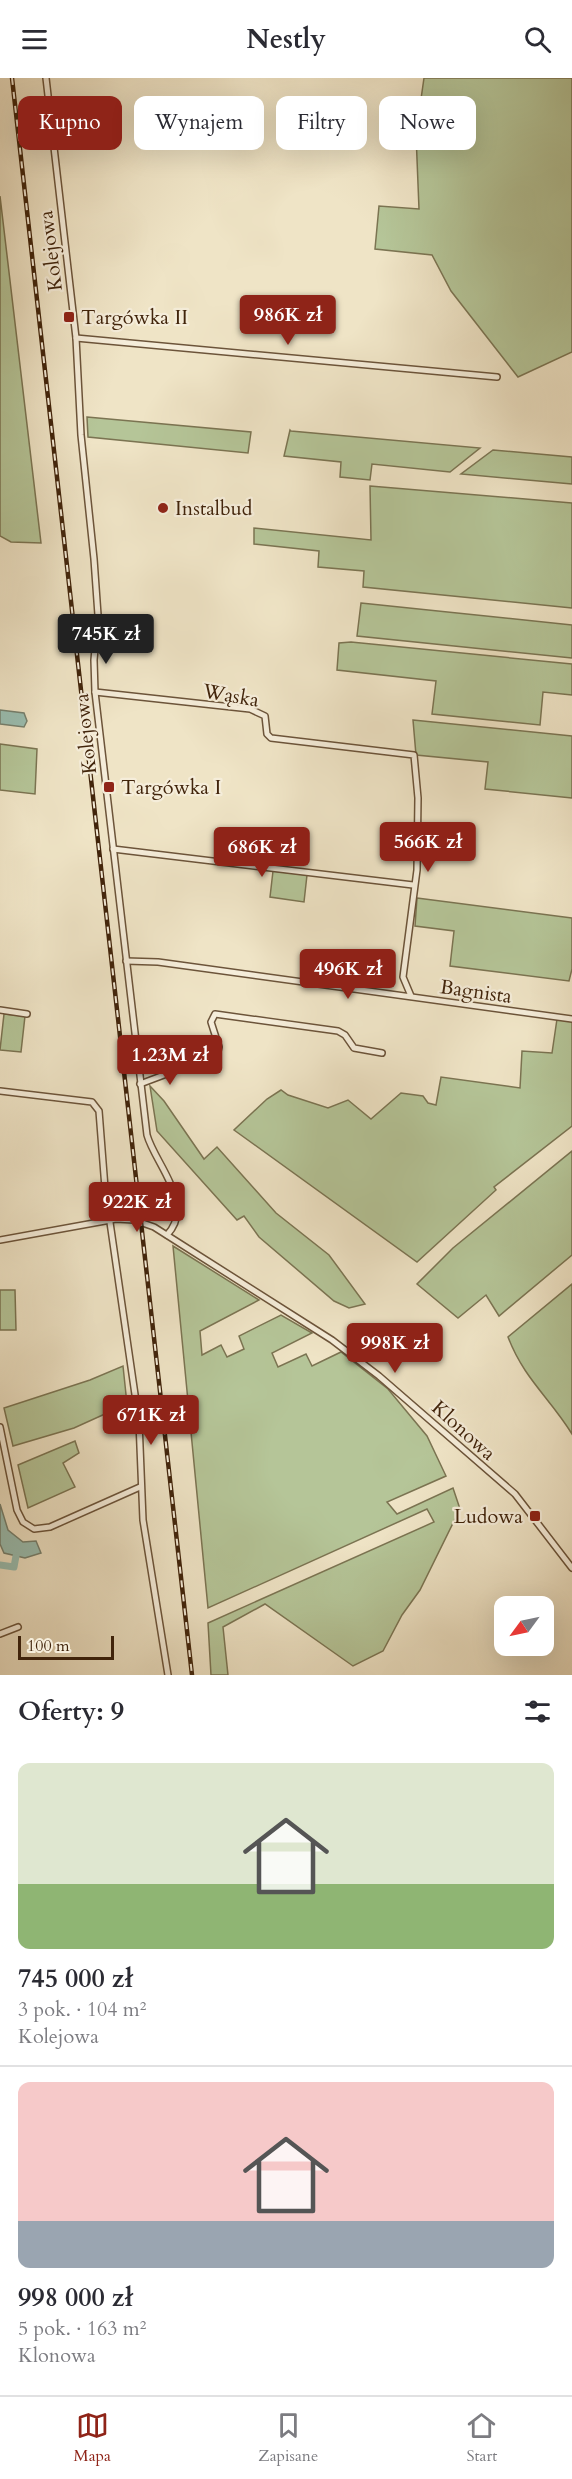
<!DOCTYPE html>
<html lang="pl">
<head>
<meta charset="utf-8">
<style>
	:root { --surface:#fff; --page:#f7f7f7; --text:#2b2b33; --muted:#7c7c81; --line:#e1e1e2; --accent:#8f2418 }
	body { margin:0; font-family:Cardo,serif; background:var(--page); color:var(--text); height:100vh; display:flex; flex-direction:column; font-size:22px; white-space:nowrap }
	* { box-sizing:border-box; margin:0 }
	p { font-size:20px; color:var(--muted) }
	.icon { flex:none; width:33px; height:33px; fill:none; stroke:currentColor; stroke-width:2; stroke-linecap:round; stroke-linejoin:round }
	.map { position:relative; height:1597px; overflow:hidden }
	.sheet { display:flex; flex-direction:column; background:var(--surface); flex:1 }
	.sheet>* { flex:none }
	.banner { position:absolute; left:18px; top:18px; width:537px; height:54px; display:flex; gap:12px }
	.needle { width:39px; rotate:237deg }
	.tools { position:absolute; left:494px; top:1518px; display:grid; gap:12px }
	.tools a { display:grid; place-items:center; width:60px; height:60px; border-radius:12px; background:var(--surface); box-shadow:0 6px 24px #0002; font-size:30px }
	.scale { position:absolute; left:18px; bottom:15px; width:96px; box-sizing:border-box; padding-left:6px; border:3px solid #41240b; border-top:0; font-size:16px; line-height:21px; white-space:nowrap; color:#41240b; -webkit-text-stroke:4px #f5edda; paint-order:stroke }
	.price { position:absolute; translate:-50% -51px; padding:0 14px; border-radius:6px; background:var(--accent); color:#fff; font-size:20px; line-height:39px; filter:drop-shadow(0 2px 3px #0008) }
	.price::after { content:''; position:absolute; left:50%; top:36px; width:18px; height:14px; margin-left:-9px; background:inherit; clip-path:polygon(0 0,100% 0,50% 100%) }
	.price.selected { background:#222; color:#fff }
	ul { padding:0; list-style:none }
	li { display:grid; align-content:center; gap:12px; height:318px; padding:0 18px }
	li+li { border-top:2px solid var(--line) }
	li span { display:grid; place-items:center; height:186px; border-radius:12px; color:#555 }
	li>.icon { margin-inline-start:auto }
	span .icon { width:108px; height:108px; fill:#fffc; stroke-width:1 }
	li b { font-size:26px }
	h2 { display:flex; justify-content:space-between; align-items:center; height:72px; padding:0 18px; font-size:26px }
	.tag { padding:0 21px; border-radius:12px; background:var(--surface); box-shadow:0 6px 24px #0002; font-size:21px; line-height:54px }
	.tag.selected { background:var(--accent); color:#fff }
	header { display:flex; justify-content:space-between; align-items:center; height:78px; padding:0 18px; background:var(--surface); font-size:27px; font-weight:700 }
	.tab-bar { display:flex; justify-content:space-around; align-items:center; height:84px; border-top:2px solid var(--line); background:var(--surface); font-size:16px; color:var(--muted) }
	.tab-bar a { display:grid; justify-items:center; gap:3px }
	.tab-bar .selected { color:var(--accent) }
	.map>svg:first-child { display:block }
	.green { fill:#b5c598; stroke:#7b7452; stroke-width:1.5 }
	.water { fill:#9abfb2; stroke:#76816f; stroke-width:1.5 }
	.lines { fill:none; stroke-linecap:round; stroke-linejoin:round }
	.canal { stroke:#9abfb2; stroke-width:7 }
	.minor-casing { stroke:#6c543a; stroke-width:8 }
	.minor { stroke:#f5edda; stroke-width:5 }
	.rail-casing { stroke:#41240b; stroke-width:4.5 }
	.rail { stroke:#f5edda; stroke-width:2; stroke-dasharray:7; stroke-linecap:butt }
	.poi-dot { fill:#8f2418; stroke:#f5edda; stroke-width:2 }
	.labels { text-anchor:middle; stroke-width:4.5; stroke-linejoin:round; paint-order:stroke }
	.street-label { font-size:20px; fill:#41240b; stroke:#f5edda }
	.poi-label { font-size:20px; fill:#41240b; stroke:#f5edda; text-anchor:start }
</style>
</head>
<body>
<header><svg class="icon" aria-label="menu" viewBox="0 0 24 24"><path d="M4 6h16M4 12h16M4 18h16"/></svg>Nestly<svg class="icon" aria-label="search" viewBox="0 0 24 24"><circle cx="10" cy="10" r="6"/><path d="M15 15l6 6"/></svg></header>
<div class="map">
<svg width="572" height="1597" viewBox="0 0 572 1597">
	<rect width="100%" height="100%" fill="#efe4c6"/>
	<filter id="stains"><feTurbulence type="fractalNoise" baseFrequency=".00333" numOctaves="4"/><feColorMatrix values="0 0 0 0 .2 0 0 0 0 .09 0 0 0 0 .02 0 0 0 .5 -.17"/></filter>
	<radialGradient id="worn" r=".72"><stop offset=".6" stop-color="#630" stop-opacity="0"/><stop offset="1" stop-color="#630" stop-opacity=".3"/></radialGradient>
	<g class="green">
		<path d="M 424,0 L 572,0 L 572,274 L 518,299 L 451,213 L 432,177 L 375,171 L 379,128 L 419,131 L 416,56 Z"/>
		<path d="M 0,118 L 41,465 L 11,464 L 0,458 Z"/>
		<path d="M 87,339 L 251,354 L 248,375 L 88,359 Z"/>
		<path d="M 290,352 L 291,353 L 480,370 L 450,394 L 372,386 L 370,402 L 340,399 L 341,384 L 284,378 Z"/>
		<path d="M 493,372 L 572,379 L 572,406 L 461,396 Z"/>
		<path d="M 370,408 L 572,425 L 572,530 L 363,509 L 364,493 L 318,489 L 319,473 L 254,466 L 254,450 L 371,462 Z"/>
		<path d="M 361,525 L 572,547 L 572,580 L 357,558 Z"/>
		<path d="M 351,564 L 572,586 L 572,617 L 543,614 L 540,647 L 432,636 L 436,603 L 337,592 L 339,565 Z"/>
		<path d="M 413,642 L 572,658 L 572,720 L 485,711 L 488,684 L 416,677 Z"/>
		<path d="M 0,666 L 37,671 L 35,716 L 0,712 Z"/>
		<path d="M 231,762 L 277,768 L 275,787 L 229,782 Z"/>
		<path d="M 273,793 L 307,797 L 304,824 L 270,819 Z"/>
		<path d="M 417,820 L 572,840 L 572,891 L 569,903 L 450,888 L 454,853 L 415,848 Z"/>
		<path d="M 4,936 L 25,938 L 21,974 L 0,972 Z"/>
		<path d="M 557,941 L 572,943 L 572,1048 L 494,1109 L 496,1112 L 417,1184 L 234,1052 L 267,1021 L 281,1012 L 288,1017 L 328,1030 L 348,1022 L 371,1041 L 401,1015 L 423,1018 L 428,1025 L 436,1027 L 441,999 L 520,1010 L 522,973 L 552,975 Z"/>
		<path d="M 150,1008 L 164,1023 L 204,1081 L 217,1069 L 276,1135 L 329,1177 L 365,1226 L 349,1230 L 334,1223 L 259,1159 L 244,1138 L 237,1142 L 157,1053 Z"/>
		<path d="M 572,1073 L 572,1177 L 499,1238 L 486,1217 L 458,1240 L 417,1206 L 453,1170 Z"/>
		<path d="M 173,1168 L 259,1222 L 200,1253 L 202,1277 L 221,1267 L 227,1279 L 244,1271 L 239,1258 L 281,1237 L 312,1255 L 272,1275 L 278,1289 L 306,1276 L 312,1288 L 341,1274 L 388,1311 L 427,1358 L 446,1398 L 387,1424 L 397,1436 L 453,1410 L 460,1431 L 420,1512 L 402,1537 L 383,1573 L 353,1588 L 265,1526 L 223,1549 L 228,1597 L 211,1597 L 208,1545 L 434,1444 L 427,1431 L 208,1530 Z"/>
		<path d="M 572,1206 L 572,1356 C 550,1320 524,1301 508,1259 Z"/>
		<path d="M 0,1212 L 15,1212 L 16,1252 L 0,1252 Z"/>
		<path d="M 123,1288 L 127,1326 L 74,1350 L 13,1368 L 4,1330 L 90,1302 Z"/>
		<path d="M 75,1363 L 79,1375 L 63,1385 L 75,1409 L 28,1430 L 18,1387 Z"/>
	</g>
	<g class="water">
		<path d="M 0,632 L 24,635 L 27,643 L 24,649 L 0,646 Z"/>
		<path d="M 0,1426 L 8,1452 L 23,1464 L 36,1463 L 41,1475 L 25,1480 L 4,1475 L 0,1466 Z"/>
	</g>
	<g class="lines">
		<path class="canal" d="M 0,1487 L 14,1489 L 16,1478"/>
		<defs>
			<g id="minor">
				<path d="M 46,0 L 76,260 L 81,357 L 94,481 L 98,537 L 94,582 L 95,614 L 147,1057 C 155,1086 196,1126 167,1157"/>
				<path d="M 76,260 L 497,299"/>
				<path d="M 95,614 L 250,631 L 265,638 L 267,656 L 271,660 L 414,677 L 418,720 L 417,792 L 403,899 L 411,918"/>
				<path d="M 113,771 L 413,807"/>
				<path d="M 126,883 L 158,884 L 572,941"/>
				<path d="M 0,932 L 27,936"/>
				<path d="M 140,1006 L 217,977 L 219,969 L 211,944 L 215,936 L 338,953 L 345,957 L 354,970 L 382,975"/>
				<path d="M 0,1013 L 92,1024 L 99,1033 L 105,1110 L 139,1344 L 143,1442 L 168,1597"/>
				<path d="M 0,1162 L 116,1141 L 134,1142 L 154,1149 L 332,1262 L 379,1298 L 515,1416 L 572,1490"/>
				<path d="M 0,1349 L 17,1432 L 23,1444 L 34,1451 L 50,1449 L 140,1409"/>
				<path d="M 0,1556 L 18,1549"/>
			</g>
		</defs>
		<use href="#minor" class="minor-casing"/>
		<use href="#minor" class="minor"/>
		<defs>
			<path id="rail" d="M 12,0 L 192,1597"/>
		</defs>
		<use href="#rail" class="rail-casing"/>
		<use href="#rail" class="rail"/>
	</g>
	<g class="poi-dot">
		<rect x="63" y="233" width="12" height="12" rx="3"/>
		<circle cx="163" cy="430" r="6"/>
		<rect x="103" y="703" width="12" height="12" rx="3"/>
		<rect x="529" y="1432" width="12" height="12" rx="3"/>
	</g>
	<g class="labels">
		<g class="street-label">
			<text transform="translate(50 173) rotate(-97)" y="7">Kolejowa</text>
			<text transform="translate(231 617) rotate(10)" y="7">Wąska</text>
			<text transform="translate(85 656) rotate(-96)" y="7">Kolejowa</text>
			<text transform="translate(476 913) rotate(8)" y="7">Bagnista</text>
			<text transform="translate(464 1352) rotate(42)" y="7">Klonowa</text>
		</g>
		<g class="poi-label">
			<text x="81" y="246">Targówka II</text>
			<text x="175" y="437">Instalbud</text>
			<text x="121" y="716">Targówka I</text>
			<text x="523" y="1445" text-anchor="end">Ludowa</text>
		</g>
	</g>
	<rect width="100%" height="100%" filter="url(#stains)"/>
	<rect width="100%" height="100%" fill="url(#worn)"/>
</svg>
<div class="tools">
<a><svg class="needle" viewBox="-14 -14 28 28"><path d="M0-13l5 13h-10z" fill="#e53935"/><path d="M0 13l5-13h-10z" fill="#7c7c81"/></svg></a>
</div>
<div class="scale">100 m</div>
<b class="price" style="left:288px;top:268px">986K zł</b>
<b class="price selected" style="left:106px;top:587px">745K zł</b>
<b class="price" style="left:428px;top:795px">566K zł</b>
<b class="price" style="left:262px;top:800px">686K zł</b>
<b class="price" style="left:348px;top:922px">496K zł</b>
<b class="price" style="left:170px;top:1008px">1.23M zł</b>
<b class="price" style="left:137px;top:1155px">922K zł</b>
<b class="price" style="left:395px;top:1296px">998K zł</b>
<b class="price" style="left:151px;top:1368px">671K zł</b>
<div class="banner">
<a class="tag selected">Kupno</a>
<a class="tag">Wynajem</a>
<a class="tag">Filtry</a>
<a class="tag">Nowe</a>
</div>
</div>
<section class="sheet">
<h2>Oferty: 9<svg class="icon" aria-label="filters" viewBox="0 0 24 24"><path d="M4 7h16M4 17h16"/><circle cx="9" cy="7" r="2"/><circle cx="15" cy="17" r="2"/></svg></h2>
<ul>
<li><span style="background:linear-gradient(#dfe7d0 65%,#8fb573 0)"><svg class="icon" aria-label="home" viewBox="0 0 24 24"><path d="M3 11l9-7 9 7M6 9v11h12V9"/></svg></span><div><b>745 000 zł</b><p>3 pok. · 104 m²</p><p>Kolejowa</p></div></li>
<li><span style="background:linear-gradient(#f6c9c9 75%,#9aa5b1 0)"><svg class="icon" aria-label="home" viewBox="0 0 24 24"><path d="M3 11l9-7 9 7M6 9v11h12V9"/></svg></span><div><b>998 000 zł</b><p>5 pok. · 163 m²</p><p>Klonowa</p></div></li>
</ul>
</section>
<nav class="tab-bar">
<a class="selected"><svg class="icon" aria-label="map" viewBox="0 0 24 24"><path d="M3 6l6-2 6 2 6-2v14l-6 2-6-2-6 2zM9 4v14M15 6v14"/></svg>Mapa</a>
<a><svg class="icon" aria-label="saved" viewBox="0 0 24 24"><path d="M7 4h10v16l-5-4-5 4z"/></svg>Zapisane</a>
<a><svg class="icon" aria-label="home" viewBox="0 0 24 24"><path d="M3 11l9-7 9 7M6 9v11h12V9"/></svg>Start</a>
</nav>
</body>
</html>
